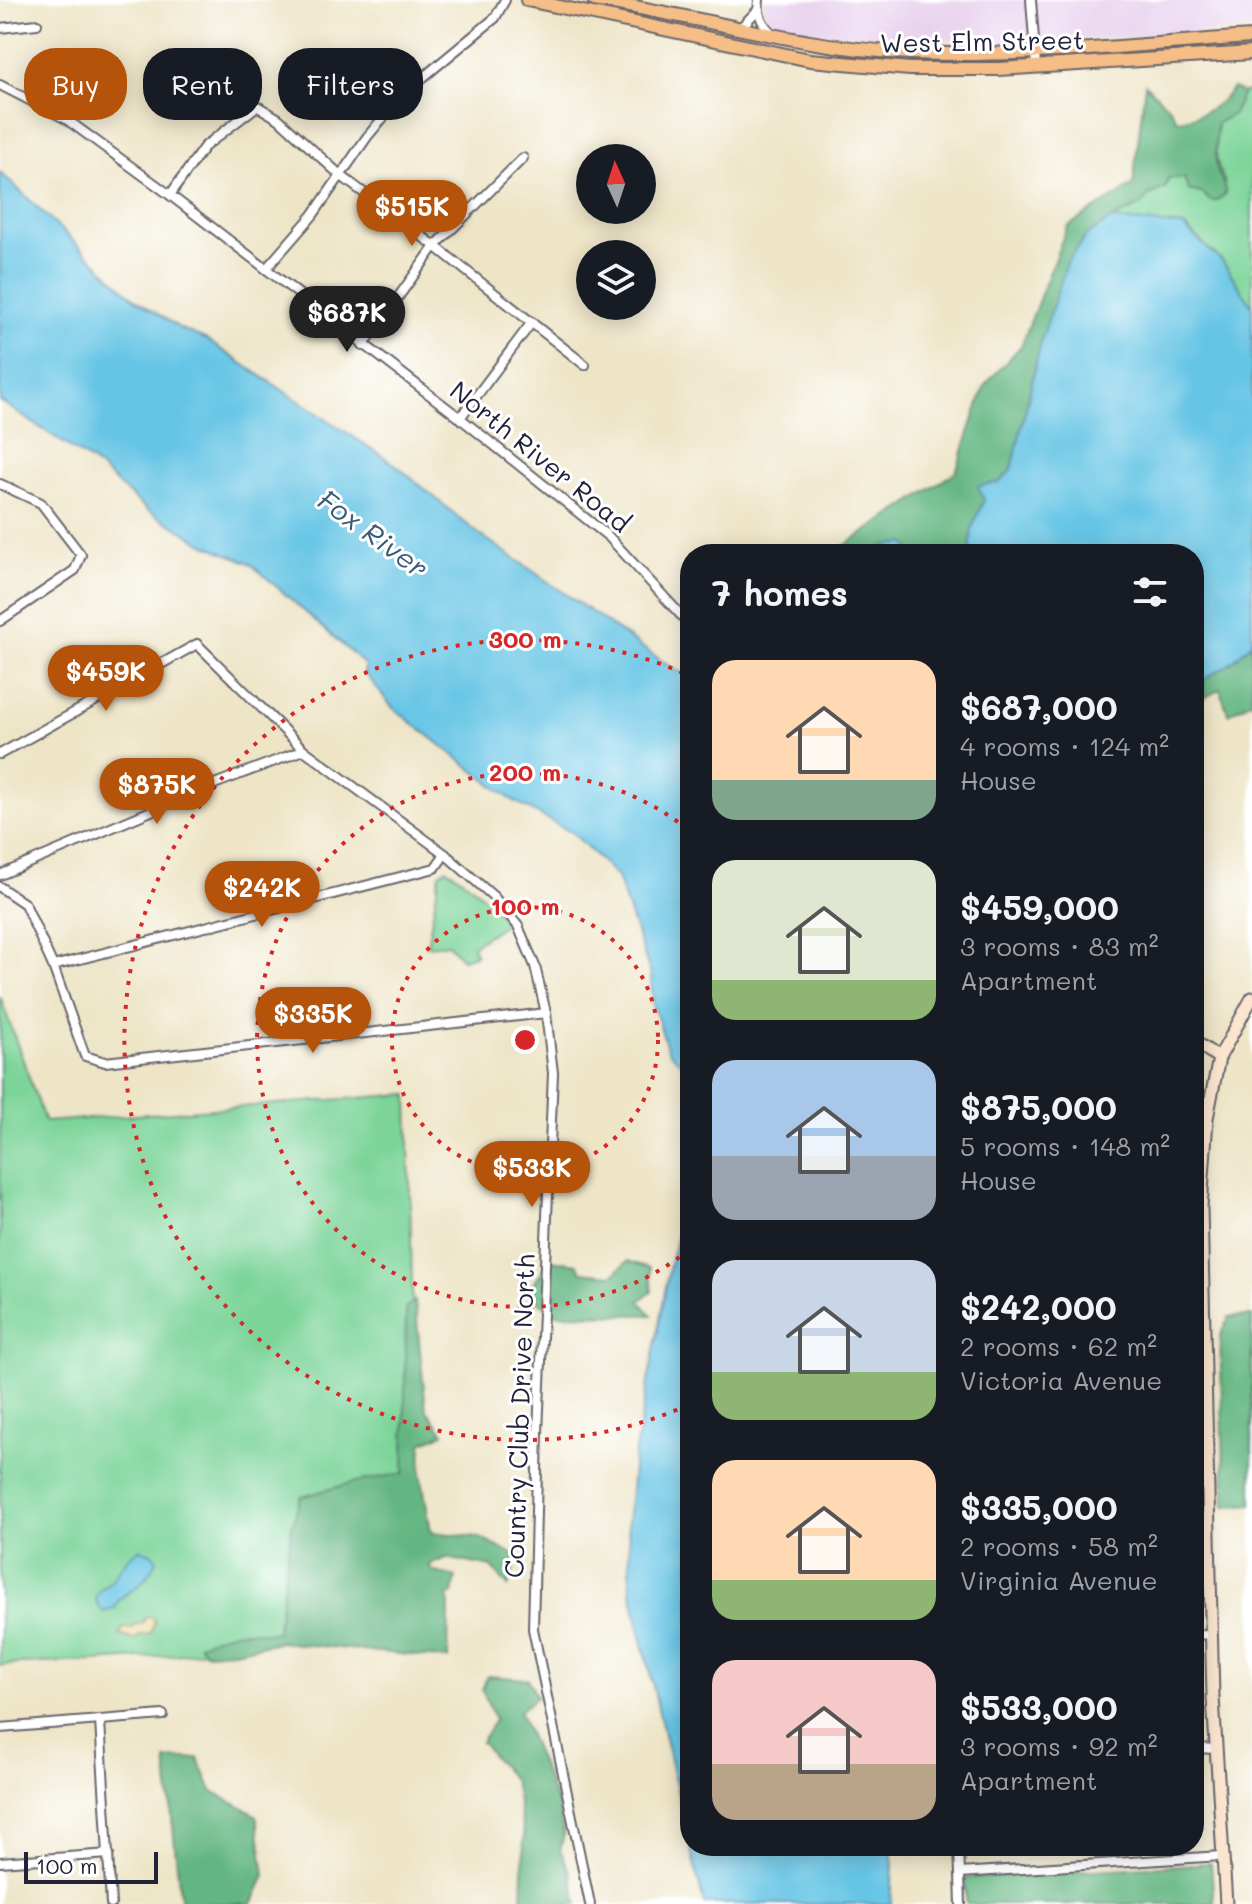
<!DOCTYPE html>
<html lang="en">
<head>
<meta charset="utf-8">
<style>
	:root { --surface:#171b24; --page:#242831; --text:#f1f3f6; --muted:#9ea1a6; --accent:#b45309 }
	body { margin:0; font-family:Mali,sans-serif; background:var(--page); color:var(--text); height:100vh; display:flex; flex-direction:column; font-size:30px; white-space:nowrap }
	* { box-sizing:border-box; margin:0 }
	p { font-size:26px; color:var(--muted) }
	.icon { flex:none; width:44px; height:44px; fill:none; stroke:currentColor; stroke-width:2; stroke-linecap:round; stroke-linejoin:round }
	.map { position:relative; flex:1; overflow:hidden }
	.drawer { position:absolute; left:680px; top:544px; width:524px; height:1312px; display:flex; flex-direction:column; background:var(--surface); border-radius:32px; box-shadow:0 4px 20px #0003 }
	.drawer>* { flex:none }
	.banner { position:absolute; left:24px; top:48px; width:536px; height:72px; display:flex; gap:16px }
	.needle { width:52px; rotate:357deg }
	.controls { position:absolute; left:576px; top:144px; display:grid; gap:16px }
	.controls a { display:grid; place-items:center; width:80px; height:80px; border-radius:50%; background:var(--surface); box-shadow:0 4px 20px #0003; font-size:40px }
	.scale { position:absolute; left:24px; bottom:20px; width:134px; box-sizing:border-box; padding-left:8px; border:4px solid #22223b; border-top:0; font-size:22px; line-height:28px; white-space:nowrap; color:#22223b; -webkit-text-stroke:6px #fff; paint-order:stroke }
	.price { position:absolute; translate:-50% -68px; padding:0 18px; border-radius:28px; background:var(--accent); color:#fff; font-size:26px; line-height:52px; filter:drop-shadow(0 2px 4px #0008) }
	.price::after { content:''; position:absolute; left:50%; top:48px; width:24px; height:18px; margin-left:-12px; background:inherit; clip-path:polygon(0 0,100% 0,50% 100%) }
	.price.on { background:#222; color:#fff }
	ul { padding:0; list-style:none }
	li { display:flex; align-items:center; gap:24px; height:200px; padding:0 32px }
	li span { display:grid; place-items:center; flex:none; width:224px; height:160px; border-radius:24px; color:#555 }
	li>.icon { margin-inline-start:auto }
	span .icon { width:96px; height:96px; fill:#fffc; stroke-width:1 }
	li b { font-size:34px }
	h2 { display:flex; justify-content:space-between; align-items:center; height:96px; padding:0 32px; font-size:34px }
	.chip { padding:0 28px; border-radius:32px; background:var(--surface); box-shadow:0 4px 20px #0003; font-size:28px; line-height:72px }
	.chip.on { background:var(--accent); color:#fff }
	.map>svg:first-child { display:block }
	.built { fill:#e8d2ee }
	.green { fill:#7bd499; stroke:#4e7b6a; stroke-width:2 }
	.forest { fill:#64b681; stroke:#436c5e; stroke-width:2 }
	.sand { fill:#eeda9e; stroke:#887e6c; stroke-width:2 }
	.water { fill:#66c5e5; stroke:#447490; stroke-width:2 }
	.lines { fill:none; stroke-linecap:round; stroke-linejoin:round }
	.street-casing { stroke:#69666c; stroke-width:12 }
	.secondary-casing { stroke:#69666c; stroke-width:15 }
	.primary-casing { stroke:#69666c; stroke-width:16 }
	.street { stroke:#fff; stroke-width:8 }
	.secondary { stroke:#fbe5cf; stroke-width:11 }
	.primary { stroke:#f6be87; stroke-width:12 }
	.ring { fill:none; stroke:#d62828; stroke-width:4; stroke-dasharray:4 8 }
	.labels { text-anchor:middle; stroke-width:6; stroke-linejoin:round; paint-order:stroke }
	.street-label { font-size:26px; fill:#22223b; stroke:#fff }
	.water-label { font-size:28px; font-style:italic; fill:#3a5b76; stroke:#fff }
	.centre { fill:#d62828; stroke:#fff; stroke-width:4 }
	.ring-label { font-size:24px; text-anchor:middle; font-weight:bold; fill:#d62828; stroke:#fff; stroke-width:6; stroke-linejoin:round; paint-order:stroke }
</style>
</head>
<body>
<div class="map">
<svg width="1252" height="1904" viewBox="0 0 1252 1904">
	<rect width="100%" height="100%" fill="#fff"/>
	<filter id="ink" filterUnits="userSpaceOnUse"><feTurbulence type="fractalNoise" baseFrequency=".0125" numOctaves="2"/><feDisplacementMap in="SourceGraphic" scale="16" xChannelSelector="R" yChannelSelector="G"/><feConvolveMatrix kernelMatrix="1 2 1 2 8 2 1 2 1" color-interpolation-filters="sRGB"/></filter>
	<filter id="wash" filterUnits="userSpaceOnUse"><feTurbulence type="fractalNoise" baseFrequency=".006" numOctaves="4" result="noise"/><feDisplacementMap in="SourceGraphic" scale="32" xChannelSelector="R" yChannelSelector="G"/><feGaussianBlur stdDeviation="1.8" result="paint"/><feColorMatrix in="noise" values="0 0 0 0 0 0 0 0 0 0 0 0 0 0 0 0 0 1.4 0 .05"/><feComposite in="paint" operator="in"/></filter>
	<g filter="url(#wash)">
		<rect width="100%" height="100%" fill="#eee5c7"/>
		<path class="built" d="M 765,0 L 1252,0 L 1252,29 L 1014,44 L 767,29 Z"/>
		<g class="green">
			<path d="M 1252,91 L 1252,306 L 1222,261 L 1184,226 L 1112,219 L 1142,205 L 1148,196 L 1166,187 L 1168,178 L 1184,178 L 1188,190 L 1202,193 L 1211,201 L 1225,182 C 1214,164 1215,144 1217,123 L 1233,114 L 1243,93 Z"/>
			<path d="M 446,869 C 470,881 490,902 507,922 L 472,946 L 476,955 L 462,959 L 448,944 L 427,946 L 440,873 Z"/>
			<path d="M 0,996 L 45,1122 L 408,1094 L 416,1483 L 292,1632 C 198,1661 97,1660 0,1665 Z"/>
		</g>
		<g class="forest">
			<path d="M 1145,84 L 1170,108 L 1177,120 C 1201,117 1217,108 1233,88 L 1243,93 L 1233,114 L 1217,123 C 1216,138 1214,154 1217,169 C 1219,177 1225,183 1226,193 L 1217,201 L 1211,201 L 1202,193 L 1188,190 L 1184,178 L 1168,178 L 1166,187 L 1148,196 L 1142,205 L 1112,219 L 1086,236 L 1068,261 L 1041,341 L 1012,470 L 984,500 L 972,528 L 970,554 L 913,554 L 906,543 L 883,546 L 875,554 L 832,554 L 956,472 L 985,385 L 1021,346 L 1067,227 L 1133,185 Z"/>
			<path d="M 1252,643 L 1252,701 L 1228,714 L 1220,689 L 1204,698 L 1204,679 L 1231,663 Z"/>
			<path d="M 551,1260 L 577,1264 L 582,1272 L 613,1275 L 628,1261 L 650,1268 L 652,1292 L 639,1301 L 652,1315 L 557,1314 L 536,1300 L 531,1286 Z"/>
			<path d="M 415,1301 L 426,1409 L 444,1433 L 422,1443 L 421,1473 L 431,1532 L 478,1537 L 518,1557 L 508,1587 L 492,1567 L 446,1558 L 429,1565 L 432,1571 L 456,1577 L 453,1594 L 447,1597 L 449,1604 L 448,1659 L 279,1642 L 234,1651 L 206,1653 L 199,1644 C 216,1637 232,1630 251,1631 C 262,1631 265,1634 277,1632 L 292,1525 L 301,1497 L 351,1483 L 404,1473 L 406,1307 Z"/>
			<path d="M 1252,1316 L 1252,1504 L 1225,1506 L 1220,1336 L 1229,1317 Z"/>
			<path d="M 487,1676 L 528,1679 L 537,1697 L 519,1711 L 558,1806 L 564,1835 L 560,1850 L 570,1871 L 578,1904 L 522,1904 L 524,1835 L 514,1781 L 481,1742 L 495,1720 L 482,1690 Z"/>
			<path d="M 198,1758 L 212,1791 L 257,1816 L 265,1875 L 252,1904 L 181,1904 L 166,1760 Z"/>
			<path d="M 1211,1863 L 1214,1904 L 966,1904 L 965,1878 Z"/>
		</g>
		<path class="sand" d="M 146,1617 L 152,1618 L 155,1622 L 150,1634 L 140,1635 L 134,1640 L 120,1635 L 123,1628 L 131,1629 L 137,1624 L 142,1624 Z"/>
		<g class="water">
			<path d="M 0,172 L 134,298 L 181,329 L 205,339 L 396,465 L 475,531 L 675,670 L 690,676 L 690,1088 L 682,1064 L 668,1051 L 653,1004 L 651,975 L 617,877 L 574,834 L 509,798 L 392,707 L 364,672 L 365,665 L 250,563 L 204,544 L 147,510 L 94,463 L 0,401 Z"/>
			<path d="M 1112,219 L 1183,226 L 1222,261 L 1252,306 L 1252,643 L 1231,663 L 1194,685 L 1194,554 L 970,554 L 972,528 L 984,500 L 978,486 L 999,482 L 1012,470 L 1041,341 L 1068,261 L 1086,236 Z"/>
			<path d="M 906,543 L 913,554 L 875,554 L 883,546 Z"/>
			<path d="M 690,1183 L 690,1846 L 631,1592 L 628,1523 L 634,1457 L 670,1265 Z"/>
			<path d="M 139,1549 L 152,1553 L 157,1561 C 155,1566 143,1582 138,1586 C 128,1594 119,1595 115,1608 L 104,1612 C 85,1594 105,1590 114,1577 C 121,1567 128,1556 139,1549 Z"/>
			<path d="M 690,1846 L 890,1846 L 893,1863 L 891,1904 L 704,1904 Z"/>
		</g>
	</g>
	<g filter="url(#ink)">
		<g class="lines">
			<defs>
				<g id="street">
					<path d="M 759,0 C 757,15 762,24 773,34"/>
					<path d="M 1031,0 L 1036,66"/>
					<path d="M 0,28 L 37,24"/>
					<path d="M 739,29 L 758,10"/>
					<path d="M 0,85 L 66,119 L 170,195 L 460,418 L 609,537 L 690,625"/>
					<path d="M 170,195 L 204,147 L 257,106 L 279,119 L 340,175 L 435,246 L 585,365"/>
					<path d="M 266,269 L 313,215 L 367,137 L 403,94 L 495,18 L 505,0"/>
					<path d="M 363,346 L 435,246 L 523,158"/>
					<path d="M 460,418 L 532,322"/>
					<path d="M 0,484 L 41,503 L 81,555 L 75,570 L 0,621"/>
					<path d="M 0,754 L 197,644 L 304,750 L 445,854 L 494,897 L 518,926 L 535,966 L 546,1013 L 553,1073 L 538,1433 L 533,1629 L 590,1904"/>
					<path d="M 0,875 L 217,783 L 304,750"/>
					<path d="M 0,887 L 25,904 L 53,966 L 85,1056 L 105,1062 L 546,1013"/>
					<path d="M 53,966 L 435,868 L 445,854"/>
					<path d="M 1194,1635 L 1211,1634"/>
					<path d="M 100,1721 L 111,1904"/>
					<path d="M 0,1728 L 163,1715"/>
					<path d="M 1194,1748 L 1217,1749"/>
					<path d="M 959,1846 L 961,1904"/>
					<path d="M 0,1862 L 109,1854"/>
					<path d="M 960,1873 L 1221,1856"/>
				</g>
				<g id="secondary">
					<path d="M 1194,1041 L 1219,1058"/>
					<path d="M 1226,1904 L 1213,1698 L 1201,1208 L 1207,1118 L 1219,1058 L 1252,998"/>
				</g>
				<g id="primary">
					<path d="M 527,0 L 810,60 L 910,69 L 999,69 L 1252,53"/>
					<path d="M 594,0 C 700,16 803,49 911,53 C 1025,58 1139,44 1252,37"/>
				</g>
			</defs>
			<use href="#street" class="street-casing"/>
			<use href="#secondary" class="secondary-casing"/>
			<use href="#primary" class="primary-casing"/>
			<use href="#street" class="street"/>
			<use href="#secondary" class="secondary"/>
			<use href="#primary" class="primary"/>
		</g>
	</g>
	<g class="ring">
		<circle cx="525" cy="1040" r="133"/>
		<path d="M689 1250A267 267 0 1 1 689 830"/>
		<path d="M688 1405A400 400 0 1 1 688 675"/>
	</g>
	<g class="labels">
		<g class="street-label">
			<text transform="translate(982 42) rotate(-1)" y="9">West Elm Street</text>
			<text transform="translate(540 457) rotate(39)" y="9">North River Road</text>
			<text transform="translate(520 1416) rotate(-88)" y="9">Country Club Drive North</text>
		</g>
		<g class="water-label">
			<text transform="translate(373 534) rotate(36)" y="10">Fox River</text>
		</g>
	</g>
	<circle cx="525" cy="1040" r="12" class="centre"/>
	<g class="ring-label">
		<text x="525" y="648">300 m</text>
		<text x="525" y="781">200 m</text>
		<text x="525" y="915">100 m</text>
	</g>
</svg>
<div class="controls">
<a><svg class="needle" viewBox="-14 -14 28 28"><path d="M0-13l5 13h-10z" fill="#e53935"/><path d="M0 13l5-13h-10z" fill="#9ea1a6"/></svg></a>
<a><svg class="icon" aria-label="layers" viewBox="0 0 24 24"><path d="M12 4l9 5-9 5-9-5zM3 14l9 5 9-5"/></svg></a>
</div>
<div class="scale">100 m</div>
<b class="price" style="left:412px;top:248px">$515K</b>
<b class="price on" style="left:347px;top:354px">$687K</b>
<b class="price" style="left:106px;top:713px">$459K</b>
<b class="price" style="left:157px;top:826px">$875K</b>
<b class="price" style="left:262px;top:929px">$242K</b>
<b class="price" style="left:313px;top:1055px">$335K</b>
<b class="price" style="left:532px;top:1209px">$533K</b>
<div class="banner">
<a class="chip on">Buy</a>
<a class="chip">Rent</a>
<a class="chip">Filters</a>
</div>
<section class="drawer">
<h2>7 homes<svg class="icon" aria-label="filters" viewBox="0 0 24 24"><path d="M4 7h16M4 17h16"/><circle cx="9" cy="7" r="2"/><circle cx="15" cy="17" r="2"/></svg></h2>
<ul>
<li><span style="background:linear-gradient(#ffd9b3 75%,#7fa58c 0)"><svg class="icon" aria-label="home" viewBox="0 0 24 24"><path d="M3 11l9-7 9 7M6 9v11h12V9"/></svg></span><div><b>$687,000</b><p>4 rooms · 124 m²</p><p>House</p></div></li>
<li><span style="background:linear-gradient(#dfe7d0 75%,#8fb573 0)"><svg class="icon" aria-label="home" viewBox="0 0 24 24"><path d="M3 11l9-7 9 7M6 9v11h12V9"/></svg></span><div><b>$459,000</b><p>3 rooms · 83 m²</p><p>Apartment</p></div></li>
<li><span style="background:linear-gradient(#a9c7e8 60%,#9aa5b1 0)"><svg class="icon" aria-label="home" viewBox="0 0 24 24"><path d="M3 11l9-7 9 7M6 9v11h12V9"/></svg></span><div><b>$875,000</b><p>5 rooms · 148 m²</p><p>House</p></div></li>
<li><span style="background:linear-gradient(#c9d6e8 70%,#8fb573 0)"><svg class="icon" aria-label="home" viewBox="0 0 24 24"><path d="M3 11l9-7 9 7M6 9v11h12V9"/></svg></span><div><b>$242,000</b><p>2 rooms · 62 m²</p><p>Victoria Avenue</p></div></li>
<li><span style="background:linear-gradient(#ffd9b3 75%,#8fb573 0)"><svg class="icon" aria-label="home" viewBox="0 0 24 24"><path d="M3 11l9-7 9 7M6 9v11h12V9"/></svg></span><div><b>$335,000</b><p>2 rooms · 58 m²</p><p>Virginia Avenue</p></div></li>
<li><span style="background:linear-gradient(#f6c9c9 65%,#b9a48a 0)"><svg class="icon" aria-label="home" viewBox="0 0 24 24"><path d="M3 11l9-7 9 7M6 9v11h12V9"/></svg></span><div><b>$533,000</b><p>3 rooms · 92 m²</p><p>Apartment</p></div></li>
</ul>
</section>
</div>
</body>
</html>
